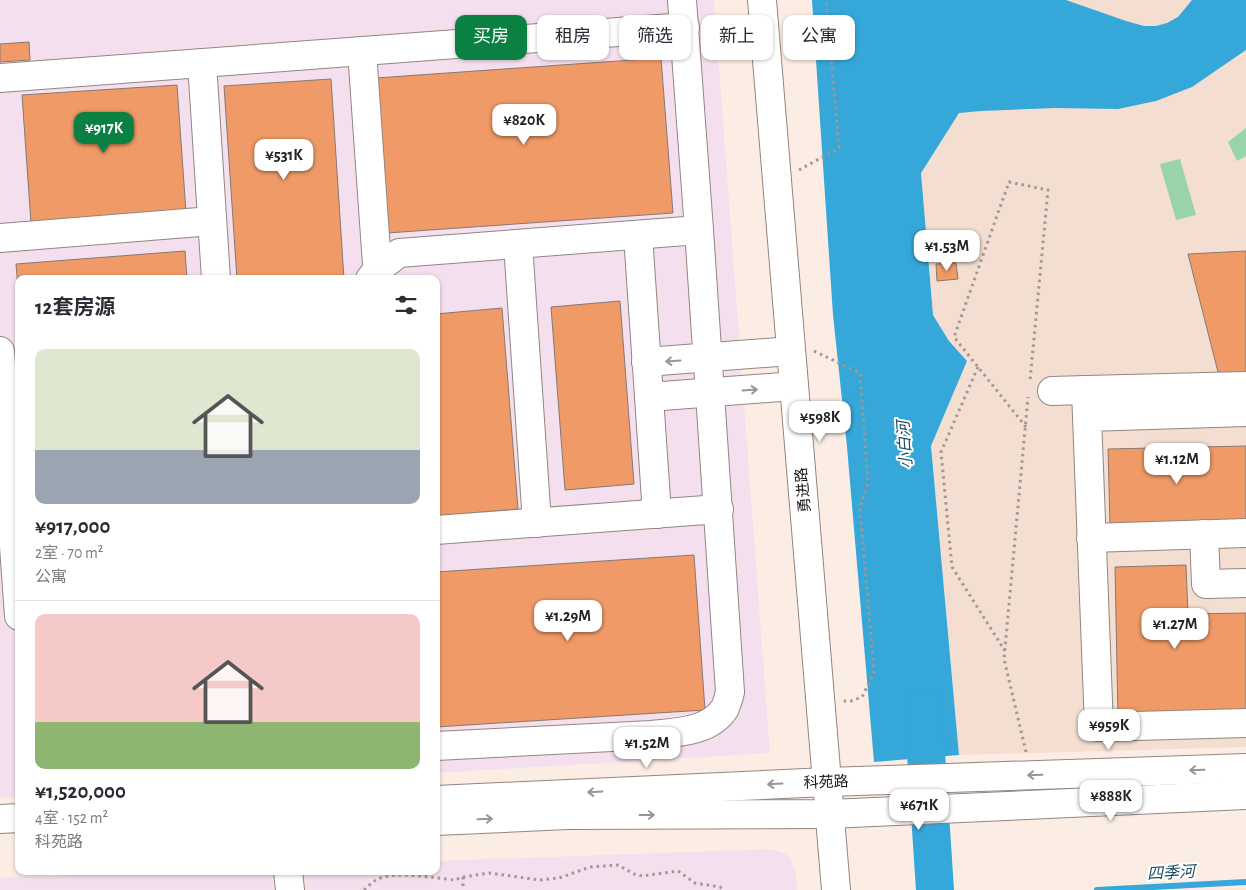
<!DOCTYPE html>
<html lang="zh">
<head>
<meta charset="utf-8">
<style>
	:root { --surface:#fff; --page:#f7f7f7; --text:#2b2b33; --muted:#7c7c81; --line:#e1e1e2; --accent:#0b8043 }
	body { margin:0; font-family:"Alegreya Sans","Noto Sans SC",sans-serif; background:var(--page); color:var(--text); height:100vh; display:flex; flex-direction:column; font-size:19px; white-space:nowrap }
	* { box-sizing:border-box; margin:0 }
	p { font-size:16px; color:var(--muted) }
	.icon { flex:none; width:28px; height:28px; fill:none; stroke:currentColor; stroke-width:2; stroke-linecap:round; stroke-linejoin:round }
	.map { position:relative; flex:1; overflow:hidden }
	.sheet { position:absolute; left:15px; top:275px; width:425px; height:600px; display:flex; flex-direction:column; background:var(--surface); border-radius:10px; box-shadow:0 1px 4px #0004 }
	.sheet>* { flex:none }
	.top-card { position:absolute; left:455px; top:15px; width:475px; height:45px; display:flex; gap:10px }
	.price { position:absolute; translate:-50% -42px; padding:0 11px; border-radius:10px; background:#fff; color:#222; font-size:16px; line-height:32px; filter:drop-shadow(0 1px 2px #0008) }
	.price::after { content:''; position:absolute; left:50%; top:30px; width:15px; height:11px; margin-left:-8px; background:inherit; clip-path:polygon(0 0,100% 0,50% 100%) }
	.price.on { background:var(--accent); color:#fff }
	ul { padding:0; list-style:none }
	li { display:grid; align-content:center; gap:10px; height:265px; padding:0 20px }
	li+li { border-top:1px solid var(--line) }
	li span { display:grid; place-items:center; height:155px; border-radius:10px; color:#555 }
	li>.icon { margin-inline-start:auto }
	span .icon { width:90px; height:90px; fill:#fffc; stroke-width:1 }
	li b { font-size:21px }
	h2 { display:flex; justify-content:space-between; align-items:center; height:60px; padding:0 20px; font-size:21px }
	.tag { padding:0 18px; border-radius:10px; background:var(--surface); box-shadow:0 1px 4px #0004; font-size:18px; line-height:45px }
	.tag.on { background:var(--accent); color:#fff }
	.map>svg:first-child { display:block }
	.built { fill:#f4ded2 }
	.industrial { fill:#f4dfee }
	.green { fill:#99d3ab }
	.water { fill:#35a7d8 }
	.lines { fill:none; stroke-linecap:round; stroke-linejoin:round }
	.stream { stroke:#35a7d8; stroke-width:6 }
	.river { stroke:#35a7d8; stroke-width:38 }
	.building { fill:#f09a67; stroke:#877972 }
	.minor-casing { stroke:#93867e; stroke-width:30 }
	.path { stroke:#a39891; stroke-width:3; stroke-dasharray:2.5 4; stroke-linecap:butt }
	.minor { stroke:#fff; stroke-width:28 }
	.oneway { stroke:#989695 }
	.labels { text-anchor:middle; stroke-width:4; stroke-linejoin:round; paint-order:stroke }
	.street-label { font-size:15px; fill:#1b1613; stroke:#fff }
	.water-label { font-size:16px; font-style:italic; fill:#1f4d62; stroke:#fff }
</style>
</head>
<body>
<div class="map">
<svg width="1246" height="890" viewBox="0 0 1246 890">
	<rect width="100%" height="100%" fill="#fcede4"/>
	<path class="built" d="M 918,0 L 1246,0 L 1246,747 L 959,755 L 931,446 L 967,361 L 949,341 L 933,315 L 921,173 Z"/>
	<g class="industrial">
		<path d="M 0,0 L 714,0 L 770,753 L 436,773 L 436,279 L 19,279 L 19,797 L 0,798 Z"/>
		<path d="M 768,849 L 782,852 L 791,858 L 796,875 L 797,890 L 0,890 L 0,878 L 182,871 L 436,871 L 436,861 Z"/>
	</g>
	<g class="green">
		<path d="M 1246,128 L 1246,156 L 1237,161 L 1228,142 Z"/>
		<path d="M 1180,159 L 1196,215 L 1176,220 L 1160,164 Z"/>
	</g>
	<path class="water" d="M 812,0 L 1066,0 L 1126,21 L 1144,26 L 1156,26 L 1167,23 L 1178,17 L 1192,0 L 1246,0 L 1246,50 L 1192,87 L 1156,101 L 1118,109 L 1055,108 L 981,111 L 959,113 L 921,173 L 933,315 L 949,341 L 967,361 L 931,446 L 959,755 L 874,762 L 847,447 L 833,315 Z"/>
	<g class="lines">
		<path class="stream" d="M 1097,890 L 1246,882"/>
		<path class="river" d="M 923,708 L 935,890"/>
	</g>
	<g class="building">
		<path d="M 29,42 L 30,60 L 0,62 L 0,44 Z"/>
		<path d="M 661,58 L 673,213 L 387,233 L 376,78 Z"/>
		<path d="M 331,79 L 344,279 L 237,279 L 224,86 Z"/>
		<path d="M 177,85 L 186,212 L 31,223 L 22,95 Z"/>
		<path d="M 185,251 L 187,279 L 19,279 L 19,300 L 16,264 Z"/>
		<path d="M 1246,251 L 1246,375 L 1219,376 L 1188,254 Z"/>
		<path d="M 956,263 L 958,279 L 937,281 L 936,264 Z"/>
		<path d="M 620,301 L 634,484 L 565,490 L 551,307 Z"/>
		<path d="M 502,308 L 518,509 L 436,516 L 436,314 Z"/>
		<path d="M 1246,446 L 1246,521 L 1110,524 L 1108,449 Z"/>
		<path d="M 694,555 L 705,710 L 436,727 L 436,572 Z"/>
		<path d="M 1186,565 L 1188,614 L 1246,613 L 1246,715 L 1118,718 L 1115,567 Z"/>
	</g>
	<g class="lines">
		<defs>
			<g id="minor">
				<path d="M 682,0 L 699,230"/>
				<path d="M 762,0 L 836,890"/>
				<path d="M 362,51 L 378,279"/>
				<path d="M 202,63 L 216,279"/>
				<path d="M 0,78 L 685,27"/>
				<path d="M 638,235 L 657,514"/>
				<path d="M 0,238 L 212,221"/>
				<path d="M 518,244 L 537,523"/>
				<path d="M 370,279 L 377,270 L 399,253 L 699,230 L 730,692 C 729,697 727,703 725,708 C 710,732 677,732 652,735 L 436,746"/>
				<path d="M 0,351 L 19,616"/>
				<path d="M 646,362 L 791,351"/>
				<path d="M 1052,391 L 1086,390"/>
				<path d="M 649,397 L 794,386"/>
				<path d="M 1246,412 L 1087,417 L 1099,727 L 1246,723"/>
				<path d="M 1087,417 L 1086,390 L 1246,386"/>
				<path d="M 436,530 L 719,509"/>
				<path d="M 1204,534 L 1206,584 L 1246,583"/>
				<path d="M 1091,538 L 1246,533"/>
				<path d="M 436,800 L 827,782 L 1246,768"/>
				<path d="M 0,819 L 19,818"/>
				<path d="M 436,821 L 568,815 L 830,814 L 1246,795"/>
				<path d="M 288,871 L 290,890"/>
			</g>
		</defs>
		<use href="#minor" class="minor-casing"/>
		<g class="path">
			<path d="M 799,170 L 839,148 L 826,0"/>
			<path d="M 814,351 L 860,373 L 868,483 L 860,508 L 874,673 L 862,697 L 851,701 L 843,701"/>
			<path d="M 978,367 L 941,452 L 952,567 L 1005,651"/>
			<path d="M 1026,427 L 954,337 L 1009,182 L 1048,190 L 1030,381"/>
			<path d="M 1026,752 L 1004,659 L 1028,397"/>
			<path d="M 463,877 L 463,890"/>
			<path d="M 364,890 C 368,887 372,882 376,880 C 393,870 435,878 454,880 L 463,877 L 489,873 L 540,880 L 559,878 L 590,867 L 618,865 L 634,874 L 642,876 L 678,871 L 695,883 L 720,887 L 724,890"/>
		</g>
		<use href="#minor" class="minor"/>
	</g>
	<defs><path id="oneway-shaft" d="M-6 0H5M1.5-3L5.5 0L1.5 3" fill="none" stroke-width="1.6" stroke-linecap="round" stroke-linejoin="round" transform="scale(1.25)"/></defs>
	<g class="oneway">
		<use href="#oneway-shaft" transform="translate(673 361) rotate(176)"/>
		<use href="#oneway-shaft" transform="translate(750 390) rotate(-4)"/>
		<use href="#oneway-shaft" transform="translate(1197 770) rotate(178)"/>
		<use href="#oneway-shaft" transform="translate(1035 775) rotate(178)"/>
		<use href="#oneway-shaft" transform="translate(775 784) rotate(177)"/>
		<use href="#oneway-shaft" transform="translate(595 792) rotate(177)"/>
		<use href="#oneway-shaft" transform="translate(647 815)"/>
		<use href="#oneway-shaft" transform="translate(485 819) rotate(-2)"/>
	</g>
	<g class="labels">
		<g class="street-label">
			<text transform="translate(803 490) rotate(-95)" y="5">勇进路</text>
			<text transform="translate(826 782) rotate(-2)" y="5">科苑路</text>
		</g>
		<g class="water-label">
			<text transform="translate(904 445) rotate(-94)" y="6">小白河</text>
			<text transform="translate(1171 872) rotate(-3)" y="6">四季河</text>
		</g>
	</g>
</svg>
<b class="price" style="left:524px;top:146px">¥820K</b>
<b class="price on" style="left:104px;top:154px">¥917K</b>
<b class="price" style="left:284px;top:181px">¥531K</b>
<b class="price" style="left:947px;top:272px">¥1.53M</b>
<b class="price" style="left:820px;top:443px">¥598K</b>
<b class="price" style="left:1177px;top:485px">¥1.12M</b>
<b class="price" style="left:568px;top:642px">¥1.29M</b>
<b class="price" style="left:1175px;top:650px">¥1.27M</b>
<b class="price" style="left:1109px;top:751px">¥959K</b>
<b class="price" style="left:647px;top:769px">¥1.52M</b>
<b class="price" style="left:1111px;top:822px">¥888K</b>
<b class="price" style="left:919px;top:831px">¥671K</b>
<div class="top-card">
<a class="tag on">买房</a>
<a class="tag">租房</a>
<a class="tag">筛选</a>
<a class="tag">新上</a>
<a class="tag">公寓</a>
</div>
<section class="sheet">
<h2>12套房源<svg class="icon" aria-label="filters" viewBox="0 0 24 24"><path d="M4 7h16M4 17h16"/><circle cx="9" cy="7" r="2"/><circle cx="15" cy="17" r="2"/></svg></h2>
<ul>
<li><span style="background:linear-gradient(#dfe7d0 65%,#9aa5b1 0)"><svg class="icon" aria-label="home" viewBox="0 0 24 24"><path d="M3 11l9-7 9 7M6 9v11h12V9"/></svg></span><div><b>¥917,000</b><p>2室 · 70 m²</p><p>公寓</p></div></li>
<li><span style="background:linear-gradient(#f6c9c9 70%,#8fb573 0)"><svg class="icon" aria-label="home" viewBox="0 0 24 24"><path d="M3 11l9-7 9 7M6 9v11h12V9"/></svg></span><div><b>¥1,520,000</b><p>4室 · 152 m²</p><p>科苑路</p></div></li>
</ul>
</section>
</div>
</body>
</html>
